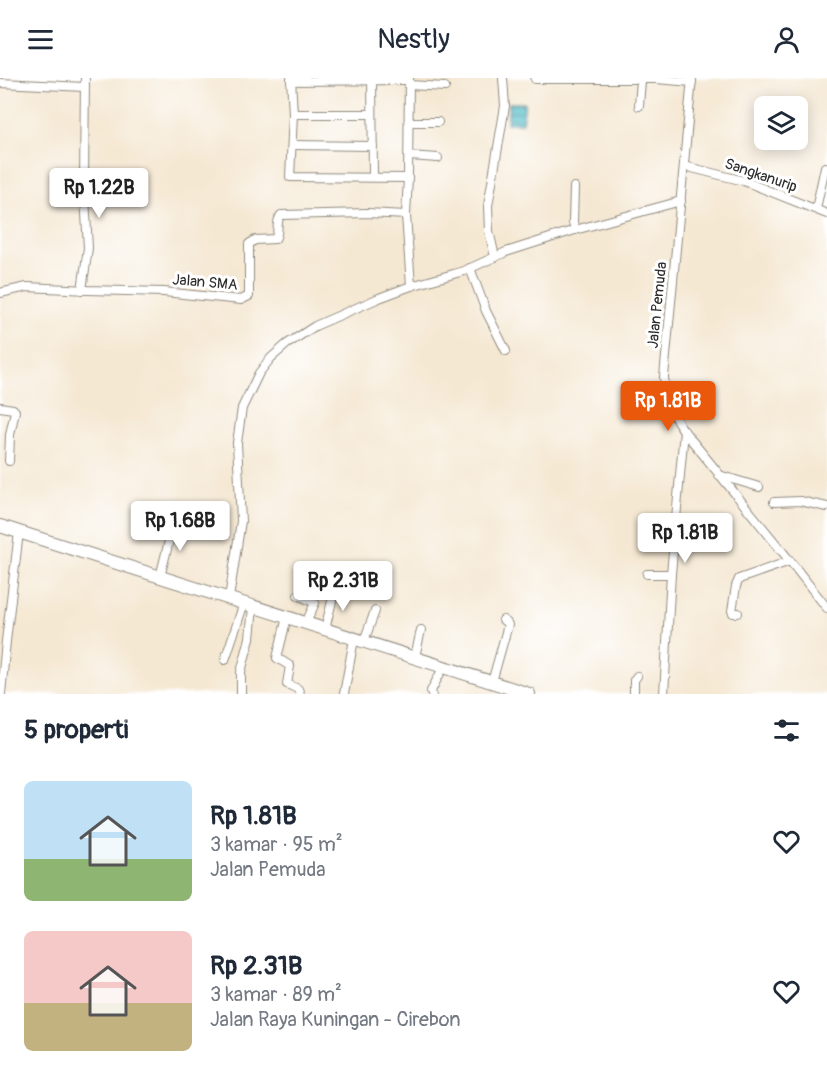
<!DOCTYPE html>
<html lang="id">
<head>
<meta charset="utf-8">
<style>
	:root { --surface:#fff; --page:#f2f2f3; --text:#1f2937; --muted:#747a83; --accent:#ea580c }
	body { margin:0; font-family:Pangolin,sans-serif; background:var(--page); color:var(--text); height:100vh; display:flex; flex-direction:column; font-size:22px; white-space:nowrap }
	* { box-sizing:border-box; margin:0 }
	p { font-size:20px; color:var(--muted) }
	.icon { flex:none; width:33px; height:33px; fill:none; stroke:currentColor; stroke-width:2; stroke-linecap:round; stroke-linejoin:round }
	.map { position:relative; height:616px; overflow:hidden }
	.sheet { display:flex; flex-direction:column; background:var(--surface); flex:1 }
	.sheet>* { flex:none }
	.controls { position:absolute; left:754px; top:18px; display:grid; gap:12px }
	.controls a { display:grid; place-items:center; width:54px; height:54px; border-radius:9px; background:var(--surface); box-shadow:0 3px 15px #0003; font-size:30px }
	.price { position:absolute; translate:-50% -51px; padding:0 14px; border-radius:6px; background:#fff; color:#222; font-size:20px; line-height:39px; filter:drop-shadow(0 2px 3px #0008) }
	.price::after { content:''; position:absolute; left:50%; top:36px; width:18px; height:14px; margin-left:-9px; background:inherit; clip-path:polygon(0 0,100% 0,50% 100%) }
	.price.active { background:var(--accent); color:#fff }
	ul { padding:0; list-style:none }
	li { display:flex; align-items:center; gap:18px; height:150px; padding:0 24px }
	li span { display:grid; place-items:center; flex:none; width:168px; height:120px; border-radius:9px; color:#555 }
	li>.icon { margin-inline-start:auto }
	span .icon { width:72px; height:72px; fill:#fffc; stroke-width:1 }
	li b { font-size:26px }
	h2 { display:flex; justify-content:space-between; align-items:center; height:72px; padding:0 24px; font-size:26px }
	header { display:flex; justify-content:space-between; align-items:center; height:78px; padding:0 24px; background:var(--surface); font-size:27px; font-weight:600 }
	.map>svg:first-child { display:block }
	.water { fill:url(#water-rules); stroke:#3c7278; stroke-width:1.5 }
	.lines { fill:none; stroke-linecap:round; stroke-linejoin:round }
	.minor-casing { stroke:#908a7f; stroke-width:10 }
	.highway-casing { stroke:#908a7f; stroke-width:14 }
	.minor { stroke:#fff; stroke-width:8 }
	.highway { stroke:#fff; stroke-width:12 }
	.labels { text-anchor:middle; stroke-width:6; stroke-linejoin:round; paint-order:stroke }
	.street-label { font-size:15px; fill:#2b2b2b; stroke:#fff }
</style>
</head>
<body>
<header><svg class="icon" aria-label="menu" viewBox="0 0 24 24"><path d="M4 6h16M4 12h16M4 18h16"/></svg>Nestly<svg class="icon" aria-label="person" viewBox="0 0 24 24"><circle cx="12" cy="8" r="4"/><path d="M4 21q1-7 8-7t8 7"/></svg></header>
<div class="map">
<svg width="827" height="616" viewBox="0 0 827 616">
	<defs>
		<pattern id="water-rules" width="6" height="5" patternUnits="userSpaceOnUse" patternTransform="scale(1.5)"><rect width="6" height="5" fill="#4cbac6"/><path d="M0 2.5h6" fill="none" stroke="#3f97a1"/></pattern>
	</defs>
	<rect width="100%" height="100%" fill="#fff"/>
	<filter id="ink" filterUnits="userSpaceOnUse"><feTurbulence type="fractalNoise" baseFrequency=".0167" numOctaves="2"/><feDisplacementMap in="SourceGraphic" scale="12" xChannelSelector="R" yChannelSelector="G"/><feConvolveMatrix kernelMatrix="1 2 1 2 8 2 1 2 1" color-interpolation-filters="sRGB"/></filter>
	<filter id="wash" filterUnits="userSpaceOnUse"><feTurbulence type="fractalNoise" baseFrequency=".008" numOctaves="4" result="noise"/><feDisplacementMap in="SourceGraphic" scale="24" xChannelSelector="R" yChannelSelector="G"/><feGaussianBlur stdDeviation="1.35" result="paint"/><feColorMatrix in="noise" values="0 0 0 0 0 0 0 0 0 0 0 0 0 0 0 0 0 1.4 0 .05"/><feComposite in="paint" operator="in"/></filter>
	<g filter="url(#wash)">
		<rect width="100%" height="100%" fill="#f5e8d3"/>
		<path class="water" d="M 509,25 L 525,25 L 522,45 L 507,45 Z"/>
	</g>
	<g filter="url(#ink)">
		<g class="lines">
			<defs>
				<g id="minor">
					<path d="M 291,0 L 293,36 L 290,99 L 408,100"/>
					<path d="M 372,0 L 373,99"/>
					<path d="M 409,0 L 408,100 L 406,137 L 411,208"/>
					<path d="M 692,0 L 664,299 C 666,325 669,332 684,353 L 790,483 L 827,530"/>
					<path d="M 535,1 L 656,1 L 692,4"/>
					<path d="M 291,3 L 409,2"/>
					<path d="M 0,5 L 85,9"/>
					<path d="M 409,7 L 445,9"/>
					<path d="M 639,28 L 641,2"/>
					<path d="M 293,36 L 372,36"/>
					<path d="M 409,44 L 438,44"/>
					<path d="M 292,67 L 373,68"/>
					<path d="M 409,78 L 438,80"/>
					<path d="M 684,88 L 744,103 L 827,136"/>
					<path d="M 574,109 L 573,144 L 575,152"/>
					<path d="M 816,131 L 825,89"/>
					<path d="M 495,179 L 489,153 L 488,128 L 505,28 L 503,0"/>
					<path d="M 470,190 L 486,233 L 506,273"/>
					<path d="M 82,212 L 88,170 L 84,102 L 85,0"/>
					<path d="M 0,215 L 27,209 L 88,212 L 164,214 L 241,222 L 249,218 L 249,166 L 255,162 L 275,161 C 280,154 275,144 281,137 L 368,135 L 406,137"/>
					<path d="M 0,329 L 13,331 L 15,333 L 10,357 L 9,383"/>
					<path d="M 719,397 L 759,409"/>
					<path d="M 774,424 L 800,423 L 827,429"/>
					<path d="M 647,496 L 671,496"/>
					<path d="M 160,499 L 171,455 L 172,445"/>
					<path d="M 298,517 L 315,525 L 306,545"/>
					<path d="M 229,520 L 241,443 L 237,365 L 242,330 L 259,295 L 271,280 L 287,266 L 315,248 L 379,220 L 411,208 L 464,193 L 506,174 L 575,152 L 681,123"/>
					<path d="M 738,535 L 733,535 L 732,533 L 736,508 L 739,501 L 790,483"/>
					<path d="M 287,539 L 277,580 L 290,588 L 287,606 L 298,611 L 300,616"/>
					<path d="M 325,551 L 335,511"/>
					<path d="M 364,563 L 375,533"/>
					<path d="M 415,579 L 421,552"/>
					<path d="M 225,582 L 244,525"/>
					<path d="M 492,604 L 508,547 L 507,545 L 503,542"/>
					<path d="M 1,616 L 6,563 L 19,454"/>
					<path d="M 241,616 L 241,594 L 250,560 L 253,529"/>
					<path d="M 344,616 L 354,561"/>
					<path d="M 432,616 L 431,613 L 444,588"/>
					<path d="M 634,616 L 634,602 L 637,598"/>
					<path d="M 664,616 L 671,496 L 684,353"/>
				</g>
				<path id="highway" d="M 0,448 L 529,616"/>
			</defs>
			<use href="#minor" class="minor-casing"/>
			<use href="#highway" class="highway-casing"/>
			<use href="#minor" class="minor"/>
			<use href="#highway" class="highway"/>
		</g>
	</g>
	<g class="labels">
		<g class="street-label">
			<text transform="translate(761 97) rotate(19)" y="5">Sangkanurip</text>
			<text transform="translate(205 204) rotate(5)" y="5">Jalan SMA</text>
			<text transform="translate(657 227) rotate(-84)" y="5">Jalan Pemuda</text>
		</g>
	</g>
</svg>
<div class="controls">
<a><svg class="icon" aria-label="layers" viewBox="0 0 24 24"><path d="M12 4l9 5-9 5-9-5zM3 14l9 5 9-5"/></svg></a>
</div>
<b class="price" style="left:99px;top:141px">Rp 1.22B</b>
<b class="price active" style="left:668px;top:354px">Rp 1.81B</b>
<b class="price" style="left:180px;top:474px">Rp 1.68B</b>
<b class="price" style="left:685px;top:486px">Rp 1.81B</b>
<b class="price" style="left:343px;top:534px">Rp 2.31B</b>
</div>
<section class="sheet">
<h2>5 properti<svg class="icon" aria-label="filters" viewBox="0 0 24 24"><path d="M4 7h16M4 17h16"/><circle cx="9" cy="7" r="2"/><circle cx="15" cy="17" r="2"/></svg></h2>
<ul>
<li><span style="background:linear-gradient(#bfe0f5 65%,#8fb573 0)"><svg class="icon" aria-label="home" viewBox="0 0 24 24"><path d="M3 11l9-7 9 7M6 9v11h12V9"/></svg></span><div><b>Rp 1.81B</b><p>3 kamar · 95 m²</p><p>Jalan Pemuda</p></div><svg class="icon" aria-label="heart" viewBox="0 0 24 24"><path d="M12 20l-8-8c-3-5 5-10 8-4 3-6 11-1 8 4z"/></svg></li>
<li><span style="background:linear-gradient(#f6c9c9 60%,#c2b280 0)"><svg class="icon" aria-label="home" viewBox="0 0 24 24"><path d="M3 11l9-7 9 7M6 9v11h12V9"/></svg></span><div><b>Rp 2.31B</b><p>3 kamar · 89 m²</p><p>Jalan Raya Kuningan - Cirebon</p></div><svg class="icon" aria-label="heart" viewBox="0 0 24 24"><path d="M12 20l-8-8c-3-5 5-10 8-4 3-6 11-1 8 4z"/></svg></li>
</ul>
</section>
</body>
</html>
